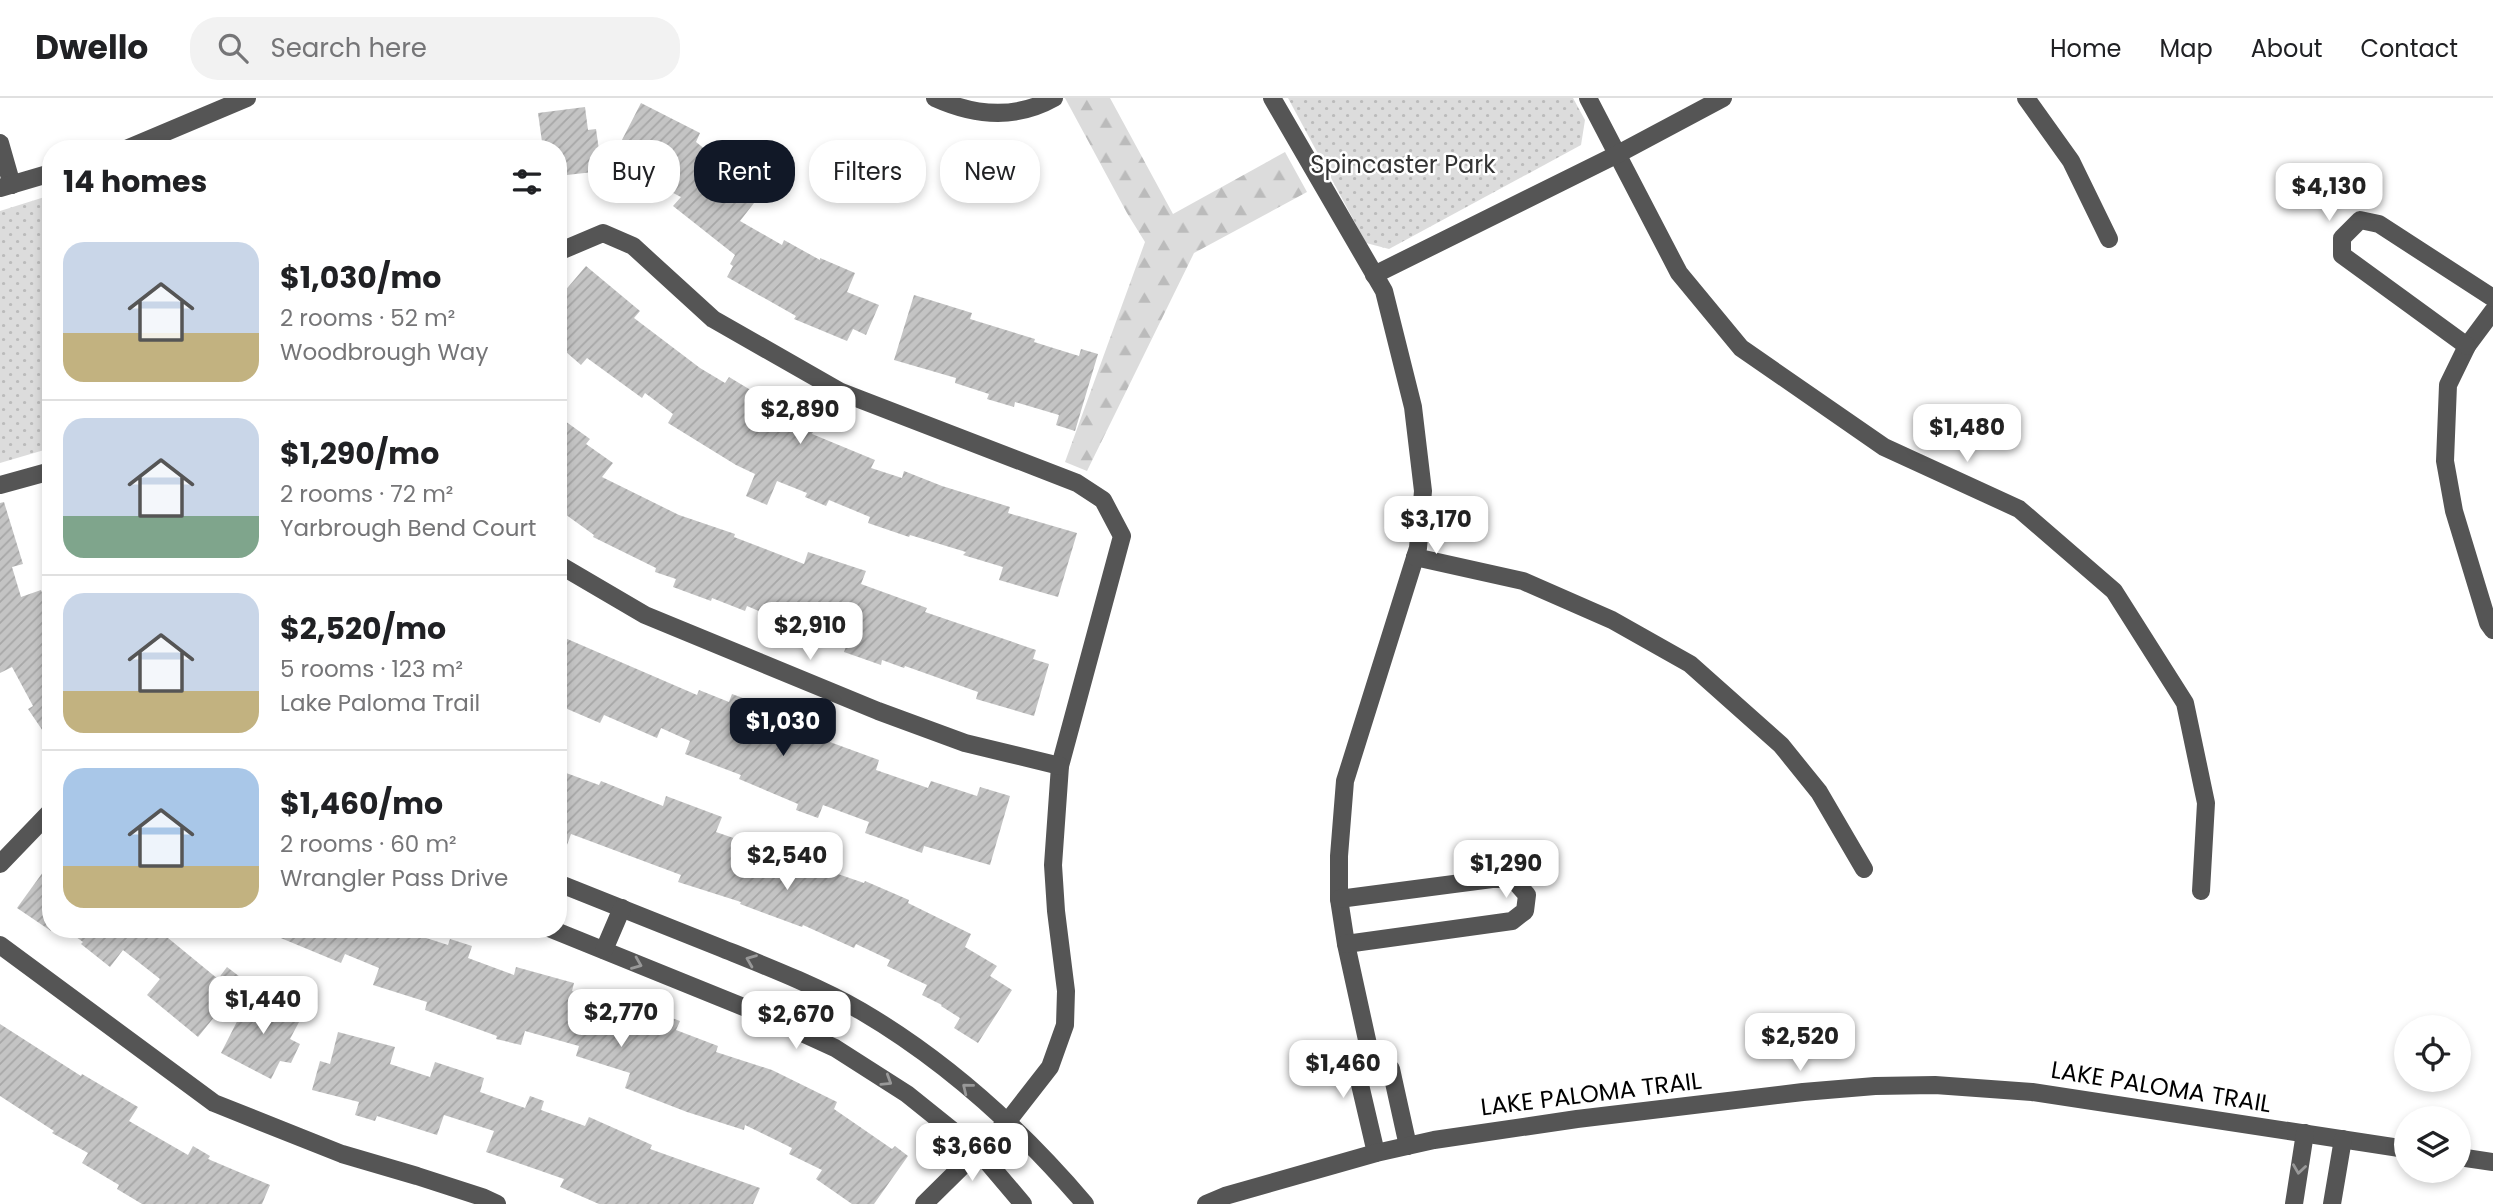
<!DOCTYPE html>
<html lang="en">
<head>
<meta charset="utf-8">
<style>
	:root { --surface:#fff; --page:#f2f2f2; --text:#202124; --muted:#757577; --line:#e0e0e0; --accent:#111827 }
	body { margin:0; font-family:Poppins,sans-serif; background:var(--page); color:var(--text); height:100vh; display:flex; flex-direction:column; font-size:26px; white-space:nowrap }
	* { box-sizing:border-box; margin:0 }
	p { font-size:23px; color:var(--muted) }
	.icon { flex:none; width:38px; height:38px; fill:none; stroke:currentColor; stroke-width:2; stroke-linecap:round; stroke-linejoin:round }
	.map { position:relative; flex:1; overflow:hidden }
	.panel { position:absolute; left:42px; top:42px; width:525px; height:798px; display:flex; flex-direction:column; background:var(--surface); border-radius:28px; box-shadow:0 4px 10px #0003 }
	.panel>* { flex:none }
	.guide { position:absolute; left:588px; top:42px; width:665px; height:63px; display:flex; gap:14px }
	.buttons { position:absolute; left:2394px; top:917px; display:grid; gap:14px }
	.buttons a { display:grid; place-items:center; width:77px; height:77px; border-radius:50%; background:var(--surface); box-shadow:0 4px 10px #0003; font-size:35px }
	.price { position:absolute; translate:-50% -60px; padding:0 16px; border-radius:14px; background:#fff; color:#222; font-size:23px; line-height:46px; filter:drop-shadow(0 2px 4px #0008) }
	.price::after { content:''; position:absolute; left:50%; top:42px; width:21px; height:16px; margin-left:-10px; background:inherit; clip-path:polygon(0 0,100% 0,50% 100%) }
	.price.selected { background:var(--accent); color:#fff }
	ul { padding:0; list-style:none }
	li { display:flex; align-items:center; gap:21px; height:175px; padding:0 21px }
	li+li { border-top:2px solid var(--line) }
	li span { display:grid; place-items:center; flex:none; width:196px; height:140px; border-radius:21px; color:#555 }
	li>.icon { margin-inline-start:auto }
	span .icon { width:84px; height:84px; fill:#fffc; stroke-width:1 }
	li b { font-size:30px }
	h2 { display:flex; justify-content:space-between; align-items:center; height:84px; padding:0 21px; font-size:30px }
	.chip { padding:0 24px; border-radius:28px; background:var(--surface); box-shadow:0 4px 10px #0003; font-size:24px; line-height:63px }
	.chip.selected { background:var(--accent); color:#fff }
	header { display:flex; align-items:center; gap:42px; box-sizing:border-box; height:98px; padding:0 35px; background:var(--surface); border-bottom:2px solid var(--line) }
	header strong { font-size:33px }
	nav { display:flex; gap:38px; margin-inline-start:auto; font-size:24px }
	.search { width:490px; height:63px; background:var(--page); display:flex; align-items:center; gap:18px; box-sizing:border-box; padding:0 24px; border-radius:28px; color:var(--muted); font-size:26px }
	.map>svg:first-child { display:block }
	.forest { fill:url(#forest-firs) }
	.park { fill:url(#park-dots) }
	.building { fill:url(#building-hatch) }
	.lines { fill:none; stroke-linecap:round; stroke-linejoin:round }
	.minor { stroke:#555; stroke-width:18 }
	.oneway { stroke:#999 }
	.labels { text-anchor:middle; stroke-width:5; stroke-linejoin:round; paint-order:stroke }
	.park-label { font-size:24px; fill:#333; stroke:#fff }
	.street-label { font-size:24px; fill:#000; stroke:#fff }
</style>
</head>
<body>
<header>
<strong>Dwello</strong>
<div class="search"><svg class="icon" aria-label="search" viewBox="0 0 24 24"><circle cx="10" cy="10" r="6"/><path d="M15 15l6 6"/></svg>Search here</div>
<nav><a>Home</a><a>Map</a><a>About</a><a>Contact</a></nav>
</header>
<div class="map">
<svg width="2493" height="1106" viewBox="0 0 2493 1106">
	<defs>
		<pattern id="forest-firs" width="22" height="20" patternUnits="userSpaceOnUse" patternTransform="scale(1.75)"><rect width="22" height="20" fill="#dcdcdc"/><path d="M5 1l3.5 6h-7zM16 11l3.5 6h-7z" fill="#bbb"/></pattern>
		<pattern id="park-dots" width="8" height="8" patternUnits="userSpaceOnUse" patternTransform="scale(1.75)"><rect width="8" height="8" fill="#dcdcdc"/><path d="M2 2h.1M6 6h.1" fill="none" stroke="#bbb" stroke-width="1.8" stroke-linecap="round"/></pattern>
		<pattern id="building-hatch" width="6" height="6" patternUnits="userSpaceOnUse" patternTransform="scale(1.75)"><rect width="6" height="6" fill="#c4c4c4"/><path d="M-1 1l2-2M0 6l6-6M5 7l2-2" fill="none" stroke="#a7a7a7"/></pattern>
	</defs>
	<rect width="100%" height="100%" fill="#fff"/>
	<path class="forest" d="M 1065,0 L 1110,0 L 1173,116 L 1285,54 L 1307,94 L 1194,155 L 1087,373 L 1065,364 L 1145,144 L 1127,115 Z"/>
	<g class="park">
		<path d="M 1288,0 L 1573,0 L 1585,22 L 1581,47 L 1389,151 L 1366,145 Z"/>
		<path d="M 51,97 L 51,350 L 0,365 L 0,113 Z"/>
	</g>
	<g class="building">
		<path d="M 641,5 L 700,35 L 696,44 L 761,96 L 740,123 L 782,147 L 784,142 L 820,162 L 820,160 L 855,175 L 847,194 L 879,207 L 866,237 L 853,231 L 847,243 L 794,221 L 796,218 L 727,179 L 733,168 L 730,166 L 735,157 L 673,108 L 681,99 L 640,78 L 636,86 L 607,71 Z"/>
		<path d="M 585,9 L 588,32 L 596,31 L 602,73 L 558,78 L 558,51 L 543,51 L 538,15 Z"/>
		<path d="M 586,168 L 640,213 L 634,220 L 700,270 L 725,285 L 729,279 L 754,294 L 747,306 L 782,321 L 786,312 L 817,325 L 812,336 L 875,362 L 871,370 L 902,380 L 904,373 L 942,388 L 1010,409 L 1008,415 L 1077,435 L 1058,499 L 999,482 L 1003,469 L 963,457 L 966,454 L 910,437 L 909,439 L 868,425 L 870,419 L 829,402 L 826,408 L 805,399 L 807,395 L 777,383 L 767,407 L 746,398 L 755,376 L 736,367 L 668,325 L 673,316 L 645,295 L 642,300 L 587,260 L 581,267 L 558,247 L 558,201 Z"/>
		<path d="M 914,197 L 972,215 L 970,221 L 1035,241 L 1034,244 L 1079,258 L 1081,251 L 1098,256 L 1075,333 L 1056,327 L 1059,317 L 1015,304 L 1014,309 L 987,301 L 989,296 L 955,285 L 956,280 L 894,262 Z"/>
		<path d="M 558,318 L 590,341 L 586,346 L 613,365 L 602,379 L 679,417 L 735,436 L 734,439 L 804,466 L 808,454 L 866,473 L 861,486 L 927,510 L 925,514 L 1036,552 L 1033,561 L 1049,566 L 1034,618 L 976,601 L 978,594 L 905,568 L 904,570 L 882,562 L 881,567 L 844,554 L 850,538 L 801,522 L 799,530 L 747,508 L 745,513 L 712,500 L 711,503 L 673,489 L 676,481 L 655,474 L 656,470 L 593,439 L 594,437 L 558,411 Z"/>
		<path d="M 4,404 L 23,466 L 12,469 L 21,499 L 41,492 L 51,519 L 51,645 L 28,611 L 33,608 L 12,569 L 0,575 L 0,405 Z"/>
		<path d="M 558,537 L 697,597 L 699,592 L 729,604 L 732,596 L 759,606 L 753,620 L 795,637 L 799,628 L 820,636 L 819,640 L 879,662 L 876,672 L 928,690 L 931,683 L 977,698 L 980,689 L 1010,698 L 990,767 L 924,748 L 922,755 L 865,735 L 869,724 L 823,707 L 818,720 L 796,712 L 798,706 L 739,681 L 741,677 L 685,656 L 690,643 L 661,630 L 657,640 L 604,617 L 600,625 L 558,607 Z"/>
		<path d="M 558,672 L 599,687 L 601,683 L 663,708 L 666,698 L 722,719 L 716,734 L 864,785 L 865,783 L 909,802 L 908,805 L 971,836 L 965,849 L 997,868 L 990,878 L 1012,892 L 978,945 L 954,930 L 960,920 L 941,908 L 942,907 L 922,897 L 927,887 L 887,868 L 890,862 L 856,846 L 854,850 L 803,827 L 802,829 L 740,806 L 741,804 L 678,784 L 681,777 L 571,736 L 560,766 L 558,766 Z"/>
		<path d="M 51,763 L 51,833 L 17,810 Z"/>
		<path d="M 65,831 L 175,831 L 168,840 L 218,881 L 227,869 L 244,882 L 198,939 L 147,897 L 160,881 L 123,852 L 110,869 L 81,846 L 83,844 Z"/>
		<path d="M 259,831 L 398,831 L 448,847 L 450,841 L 472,848 L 468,860 L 514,877 L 516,869 L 574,885 L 572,893 L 651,918 L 653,913 L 680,923 L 676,932 L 718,948 L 716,954 L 772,972 L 837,1004 L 834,1011 L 892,1051 L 895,1048 L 908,1058 L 874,1106 L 852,1106 L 816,1081 L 822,1072 L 789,1056 L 792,1050 L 745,1027 L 744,1032 L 687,1014 L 625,990 L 630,975 L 576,958 L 579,948 L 525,933 L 521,947 L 496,941 L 497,938 L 425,912 L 427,904 L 373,887 L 379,870 L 345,856 L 341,865 Z"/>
		<path d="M 253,892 L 290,911 L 286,918 L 299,924 L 290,941 L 300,946 L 291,965 L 280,963 L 271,981 L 221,955 Z"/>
		<path d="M 0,926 L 81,978 L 82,976 L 138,1009 L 129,1023 L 188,1057 L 193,1048 L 210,1058 L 208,1061 L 270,1087 L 262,1106 L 142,1106 L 117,1091 L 119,1087 L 82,1065 L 88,1055 L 52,1035 L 54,1033 L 0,998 Z"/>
		<path d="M 338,934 L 395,949 L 390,966 L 430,979 L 435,964 L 484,980 L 480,994 L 525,1010 L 530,998 L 544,1003 L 541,1012 L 585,1028 L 589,1019 L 652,1047 L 650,1051 L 760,1090 L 753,1106 L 599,1106 L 560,1089 L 564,1081 L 486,1054 L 494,1033 L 444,1017 L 437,1037 L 377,1018 L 375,1023 L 355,1017 L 359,1004 L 312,992 L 320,963 L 330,966 Z"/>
	</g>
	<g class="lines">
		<g class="minor">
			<path d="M 935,0 C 975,18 1015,22 1054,0"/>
			<path d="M 1272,0 L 1384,193 L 1413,309 L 1423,393 L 1418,450 L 1345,683 L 1339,758 L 1339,801 L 1346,846 L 1369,951 L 1358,978 L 1376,1055"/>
			<path d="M 1588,0 L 1679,175 L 1741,250 L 1884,349 L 2019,411 L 2114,493 L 2185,605 L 2206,705 L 2201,793"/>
			<path d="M 2026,0 L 2071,63 L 2109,141"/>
			<path d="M 0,45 L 12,87"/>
			<path d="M 126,51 L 247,0"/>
			<path d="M 0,90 L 51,75"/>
			<path d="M 558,154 L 603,135 L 633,148 L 713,221 L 841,294 L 1077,385 L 1103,402 L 1122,438 L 1060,668 L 1053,767 L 1056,813 L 1066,893 L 1065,927 L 1050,969 L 1008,1023 L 924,1106"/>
			<path d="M 1374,177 L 1618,56 L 1723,0"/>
			<path d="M 2493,213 L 2467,248 L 2448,287 L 2445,363 L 2454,413 L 2488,525 L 2493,532"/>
			<path d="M 2467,248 L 2342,157 L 2342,140 L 2360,122 L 2379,126 L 2493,200"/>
			<path d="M 0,387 L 51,373"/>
			<path d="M 1415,459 L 1523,483 L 1612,522 L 1690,566 L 1781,647 L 1819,694 L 1864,771"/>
			<path d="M 558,466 L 645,517 L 878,613 L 965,645 L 1060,668"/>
			<path d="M 0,766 L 51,713"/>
			<path d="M 558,785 C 612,807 667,828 721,850 C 768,869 817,888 861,913 C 946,963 1021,1031 1085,1106"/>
			<path d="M 1339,801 L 1492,781 L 1513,781 L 1527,797 L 1525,813 L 1512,823 L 1346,846"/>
			<path d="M 551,831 L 756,914 L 835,950 L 907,996 L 978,1053 L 1023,1106"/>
			<path d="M 0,847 L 214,1005 L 342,1056 L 417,1078 L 482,1099 L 497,1106"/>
			<path d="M 604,852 L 622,810"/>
			<path d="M 1369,951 L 1391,971 L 1408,1048"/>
			<path d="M 2459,1059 L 2493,1064"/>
			<path d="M 1206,1106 L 1225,1098 L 1376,1055 L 1434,1042 L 1577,1021 L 1803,994 L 1875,988 L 1935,987 L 2032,994 L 2406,1051"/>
			<path d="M 2294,1106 L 2305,1035"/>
			<path d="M 2332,1106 L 2343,1041"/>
		</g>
	</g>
	<defs><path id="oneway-chevron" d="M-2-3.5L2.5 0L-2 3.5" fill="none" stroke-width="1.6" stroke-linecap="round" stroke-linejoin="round" transform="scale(1.75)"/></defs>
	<g class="oneway">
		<use href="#oneway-chevron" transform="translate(751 862) rotate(-158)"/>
		<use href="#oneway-chevron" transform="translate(637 866) rotate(22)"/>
		<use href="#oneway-chevron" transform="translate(887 983) rotate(32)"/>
		<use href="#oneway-chevron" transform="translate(967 990) rotate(-141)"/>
		<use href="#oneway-chevron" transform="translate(2299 1071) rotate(98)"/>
	</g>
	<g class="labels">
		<g class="park-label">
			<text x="1403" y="75">Spincaster Park</text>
		</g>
		<g class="street-label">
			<text transform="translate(2161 989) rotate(9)" y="8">LAKE PALOMA TRAIL</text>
			<text transform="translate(1591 996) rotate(-7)" y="8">LAKE PALOMA TRAIL</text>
		</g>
	</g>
</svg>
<div class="buttons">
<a><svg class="icon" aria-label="locate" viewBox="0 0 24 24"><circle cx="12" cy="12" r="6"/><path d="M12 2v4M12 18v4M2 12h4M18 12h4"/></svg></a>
<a><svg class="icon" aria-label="layers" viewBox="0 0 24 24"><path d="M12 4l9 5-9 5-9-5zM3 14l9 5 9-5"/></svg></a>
</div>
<b class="price" style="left:2329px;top:125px">$4,130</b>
<b class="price" style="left:800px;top:348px">$2,890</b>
<b class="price" style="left:1967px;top:366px">$1,480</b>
<b class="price" style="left:1436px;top:458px">$3,170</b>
<b class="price" style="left:810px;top:564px">$2,910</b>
<b class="price selected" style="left:783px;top:660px">$1,030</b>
<b class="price" style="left:787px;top:794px">$2,540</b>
<b class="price" style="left:1506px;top:802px">$1,290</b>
<b class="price" style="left:263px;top:938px">$1,440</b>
<b class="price" style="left:621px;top:951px">$2,770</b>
<b class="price" style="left:796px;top:953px">$2,670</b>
<b class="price" style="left:1800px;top:975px">$2,520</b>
<b class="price" style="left:1343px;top:1002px">$1,460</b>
<b class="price" style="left:972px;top:1085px">$3,660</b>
<div class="guide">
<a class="chip">Buy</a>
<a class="chip selected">Rent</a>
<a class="chip">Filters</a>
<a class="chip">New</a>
</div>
<section class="panel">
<h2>14 homes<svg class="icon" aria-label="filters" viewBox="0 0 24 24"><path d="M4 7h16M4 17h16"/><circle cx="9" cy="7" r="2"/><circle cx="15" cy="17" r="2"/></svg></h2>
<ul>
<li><span style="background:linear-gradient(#c9d6e8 65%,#c2b280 0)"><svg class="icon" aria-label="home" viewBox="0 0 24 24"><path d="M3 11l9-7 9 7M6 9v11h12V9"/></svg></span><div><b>$1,030/mo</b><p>2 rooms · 52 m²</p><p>Woodbrough Way</p></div></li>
<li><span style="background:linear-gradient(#c9d6e8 70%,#7fa58c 0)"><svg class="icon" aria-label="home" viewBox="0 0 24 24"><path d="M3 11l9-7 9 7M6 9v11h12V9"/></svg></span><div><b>$1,290/mo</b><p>2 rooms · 72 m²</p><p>Yarbrough Bend Court</p></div></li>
<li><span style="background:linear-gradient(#c9d6e8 70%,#c2b280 0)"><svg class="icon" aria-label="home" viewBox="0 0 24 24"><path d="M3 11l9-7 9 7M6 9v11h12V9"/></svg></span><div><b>$2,520/mo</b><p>5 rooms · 123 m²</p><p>Lake Paloma Trail</p></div></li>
<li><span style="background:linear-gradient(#a9c7e8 70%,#c2b280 0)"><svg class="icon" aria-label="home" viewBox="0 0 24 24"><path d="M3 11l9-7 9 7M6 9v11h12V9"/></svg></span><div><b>$1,460/mo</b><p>2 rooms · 60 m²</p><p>Wrangler Pass Drive</p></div></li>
</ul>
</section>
</div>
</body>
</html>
